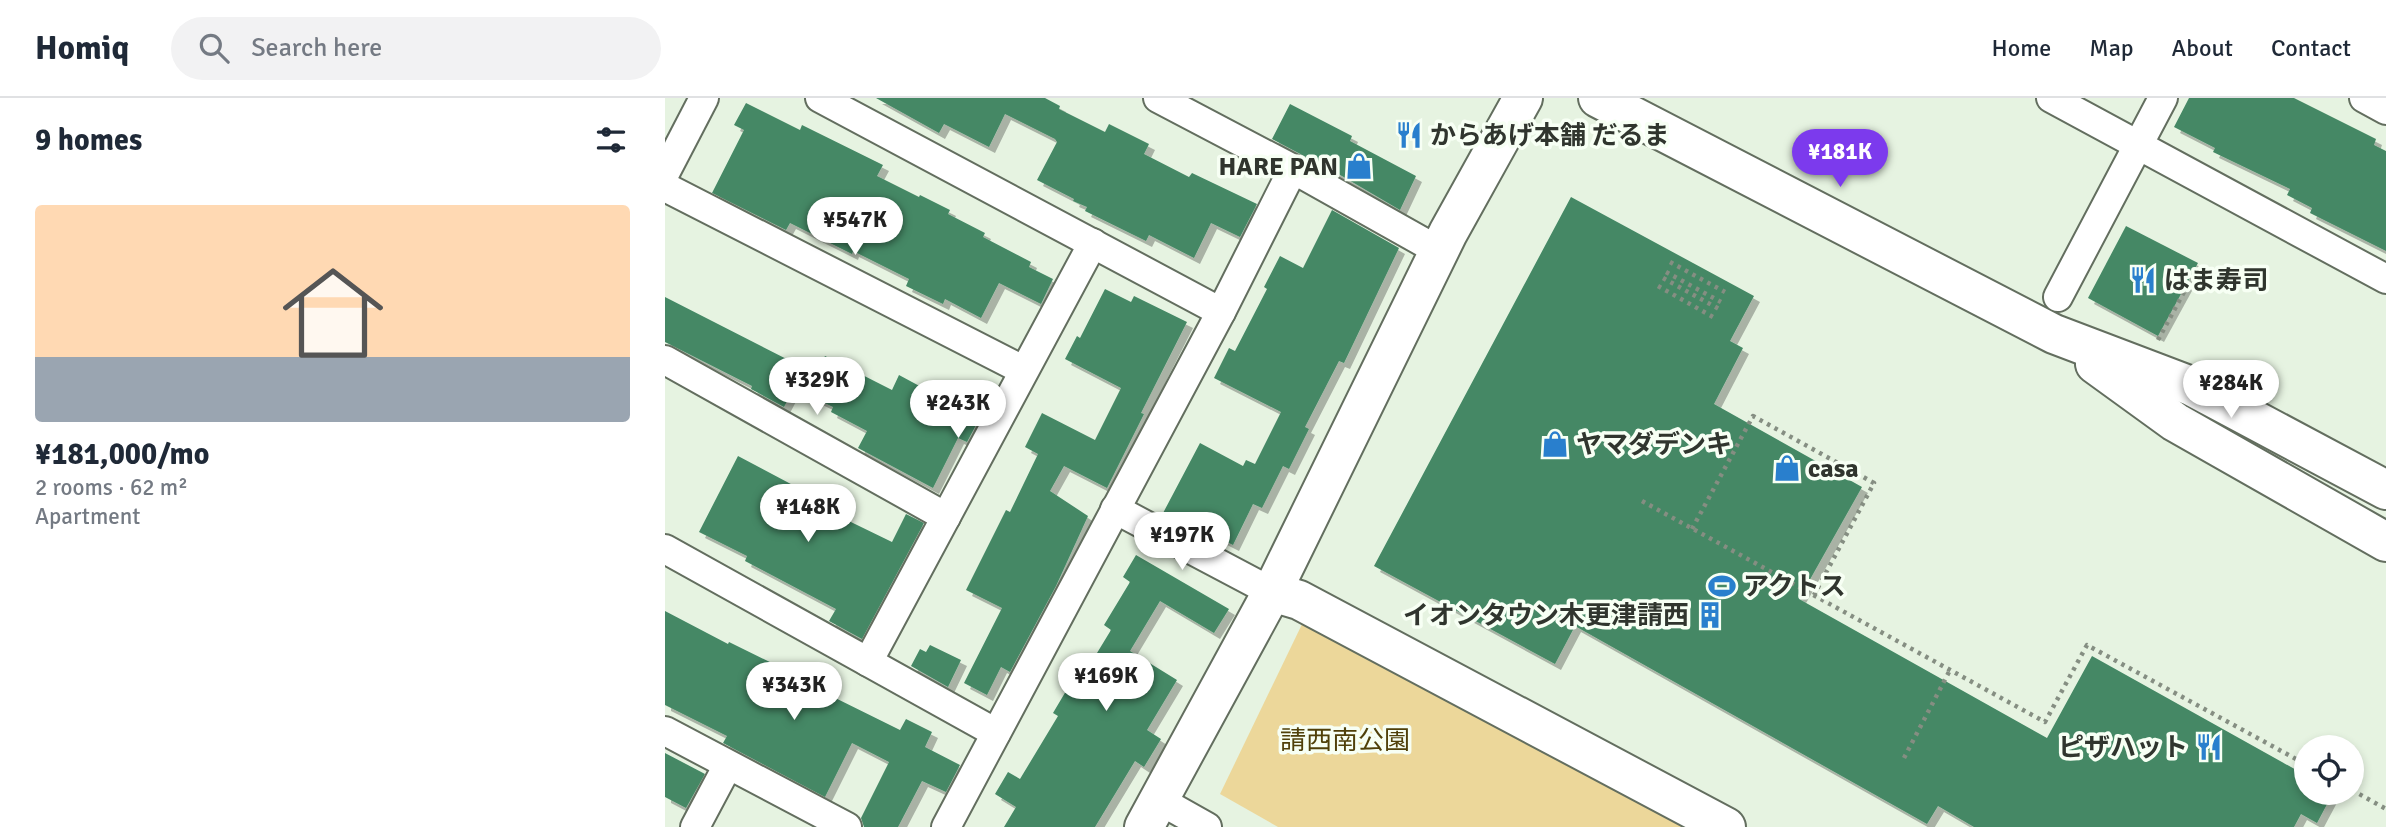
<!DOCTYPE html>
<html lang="en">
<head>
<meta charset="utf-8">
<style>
	:root { --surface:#fff; --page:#f2f2f3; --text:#1f2937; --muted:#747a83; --line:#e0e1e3; --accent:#7c3aed }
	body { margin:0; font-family:Signika,"Noto Sans JP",sans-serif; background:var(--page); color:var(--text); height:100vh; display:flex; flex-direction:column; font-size:26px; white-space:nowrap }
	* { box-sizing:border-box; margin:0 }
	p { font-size:23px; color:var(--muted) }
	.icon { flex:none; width:38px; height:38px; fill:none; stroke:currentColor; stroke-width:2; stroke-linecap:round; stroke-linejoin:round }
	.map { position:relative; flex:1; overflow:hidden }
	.drawer { display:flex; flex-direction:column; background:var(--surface); width:665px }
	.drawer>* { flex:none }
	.controls { position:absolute; left:1629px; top:637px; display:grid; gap:14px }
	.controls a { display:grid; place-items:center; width:70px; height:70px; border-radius:50%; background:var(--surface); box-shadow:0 4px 10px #0003; font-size:35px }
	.price { position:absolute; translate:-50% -60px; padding:0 16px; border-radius:24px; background:#fff; color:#222; font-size:23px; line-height:46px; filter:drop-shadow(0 2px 4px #0008) }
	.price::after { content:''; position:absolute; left:50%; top:42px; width:21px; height:16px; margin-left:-10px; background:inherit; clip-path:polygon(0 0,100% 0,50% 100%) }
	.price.selected { background:var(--accent); color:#fff }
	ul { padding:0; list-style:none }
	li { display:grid; align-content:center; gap:14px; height:371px; padding:0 35px }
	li+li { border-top:2px solid var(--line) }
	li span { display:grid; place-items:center; height:217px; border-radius:7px; color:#555 }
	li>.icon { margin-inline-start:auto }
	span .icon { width:126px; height:126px; fill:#fffc; stroke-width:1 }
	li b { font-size:30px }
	h2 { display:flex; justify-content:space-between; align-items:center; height:84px; padding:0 35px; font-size:30px }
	header { display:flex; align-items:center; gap:42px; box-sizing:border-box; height:98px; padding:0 35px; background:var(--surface); border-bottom:2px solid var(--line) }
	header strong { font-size:33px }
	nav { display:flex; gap:38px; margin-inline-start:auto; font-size:24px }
	.search { width:490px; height:63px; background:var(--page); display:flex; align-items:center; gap:18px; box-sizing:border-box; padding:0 24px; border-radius:38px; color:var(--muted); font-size:26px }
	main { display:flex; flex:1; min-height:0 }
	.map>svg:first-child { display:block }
	.green { fill:#ecd79a }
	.building { fill:#448865; filter:url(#shadow) }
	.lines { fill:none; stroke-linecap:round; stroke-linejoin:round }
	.street-casing { stroke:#636e5f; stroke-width:32 }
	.secondary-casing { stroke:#636e5f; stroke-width:42 }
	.path { stroke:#858e82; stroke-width:4.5; stroke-dasharray:3.5 5; stroke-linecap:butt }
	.street { stroke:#fff; stroke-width:28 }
	.secondary { stroke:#fff; stroke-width:38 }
	.labels { text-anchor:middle; stroke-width:7; stroke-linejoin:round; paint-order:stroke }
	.poi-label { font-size:26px; font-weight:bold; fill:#30352e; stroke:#f7fff4; text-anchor:start }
	.park-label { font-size:26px; fill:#50400a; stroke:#f7fff4 }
</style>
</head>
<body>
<header>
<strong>Homiq</strong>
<div class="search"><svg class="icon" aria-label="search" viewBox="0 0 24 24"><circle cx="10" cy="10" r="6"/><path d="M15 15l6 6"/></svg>Search here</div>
<nav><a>Home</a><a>Map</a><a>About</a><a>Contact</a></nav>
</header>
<main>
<section class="drawer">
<h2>9 homes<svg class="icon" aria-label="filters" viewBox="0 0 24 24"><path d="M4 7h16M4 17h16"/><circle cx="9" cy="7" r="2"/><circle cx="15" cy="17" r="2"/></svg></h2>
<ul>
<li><span style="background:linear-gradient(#ffd9b3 70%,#9aa5b1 0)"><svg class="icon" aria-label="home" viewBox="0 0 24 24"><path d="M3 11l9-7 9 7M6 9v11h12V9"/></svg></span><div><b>¥181,000/mo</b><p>2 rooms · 62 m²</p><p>Apartment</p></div></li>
</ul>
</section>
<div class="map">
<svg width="1721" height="729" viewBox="0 0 1721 729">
	<defs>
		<filter id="shadow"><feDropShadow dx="6" dy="6" stdDeviation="0" flood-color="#0004"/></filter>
	</defs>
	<rect width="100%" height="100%" fill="#e6f3e1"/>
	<path class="green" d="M 640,520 L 1022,729 L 613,729 L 555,696 Z"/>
	<g class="building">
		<path d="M 211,0 L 380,0 L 395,8 L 394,11 L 440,34 L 444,26 L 484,46 L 479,56 L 524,79 L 527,75 L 592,106 L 575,139 L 546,125 L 529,160 L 484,137 L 481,143 L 420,113 L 422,109 L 408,103 L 409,101 L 372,82 L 392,44 L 390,41 L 340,16 L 324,49 L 279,26 L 274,35 Z"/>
		<path d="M 1524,0 L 1629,0 L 1711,41 L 1709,47 L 1721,53 L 1721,153 L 1645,115 L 1647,110 L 1622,97 L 1625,91 L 1548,54 L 1550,50 L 1509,29 Z"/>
		<path d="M 81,5 L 135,32 L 137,27 L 218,67 L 212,78 L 254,99 L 255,97 L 285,112 L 283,116 L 320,135 L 318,139 L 366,164 L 364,169 L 388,181 L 376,206 L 334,185 L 316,220 L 280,201 L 278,206 L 241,188 L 244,181 L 188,153 L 187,156 L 125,125 L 121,132 L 47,95 L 79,32 L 69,27 Z"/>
		<path d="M 625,6 L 687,38 L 685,43 L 751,78 L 735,112 L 677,78 L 607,41 Z"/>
		<path d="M 906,99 L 1089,198 L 1065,243 L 1078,250 L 1049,306 L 1197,389 L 1134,501 L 1382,640 L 1427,558 L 1642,678 L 1642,695 L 1668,695 L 1652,725 L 1636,716 L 1629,729 L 1309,729 L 1273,708 L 1262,726 L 910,528 L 890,566 L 709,468 Z"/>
		<path d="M 667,112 L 734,150 L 679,265 L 674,263 L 640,329 L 644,331 L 624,371 L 618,368 L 597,410 L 588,406 L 568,447 L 536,431 L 534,436 L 497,417 L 535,345 L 578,368 L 581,362 L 590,366 L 616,314 L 549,280 L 564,250 L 570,253 L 602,191 L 599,189 L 615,158 L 638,170 Z"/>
		<path d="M 1461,128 L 1533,165 L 1493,238 L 1423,200 Z"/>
		<path d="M 440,191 L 466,204 L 469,198 L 522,224 L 476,315 L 479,316 L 442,390 L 399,368 L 385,393 L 423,418 L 391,488 L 345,574 L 336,569 L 322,597 L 299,585 L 337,510 L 301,492 L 341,412 L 345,414 L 373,356 L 360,349 L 377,315 L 430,342 L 456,290 L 400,261 L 412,238 L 415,240 Z"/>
		<path d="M 0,199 L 151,276 L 160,258 L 227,292 L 234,277 L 299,312 L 304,304 L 319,312 L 302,344 L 293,340 L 268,390 L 193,350 L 202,333 L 166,314 L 168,309 L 129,290 L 119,309 L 86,291 L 87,288 L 0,244 Z"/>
		<path d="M 73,358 L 156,402 L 153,408 L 227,444 L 241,416 L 259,425 L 197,541 L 164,523 L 171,511 L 80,463 L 82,458 L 34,434 Z"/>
		<path d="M 471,457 L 564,511 L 549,535 L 495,503 L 465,553 L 512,582 L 482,632 L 496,641 L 479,669 L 470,663 L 430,729 L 339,729 L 351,709 L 330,696 L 343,674 L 355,681 L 393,618 L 388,615 L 404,588 L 415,595 L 437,558 L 432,555 L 446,532 L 439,527 L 465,484 L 458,479 Z"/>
		<path d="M 0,513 L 63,546 L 64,544 L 111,567 L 112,565 L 149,583 L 146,588 L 235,632 L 241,621 L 267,634 L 260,649 L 295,667 L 281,694 L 257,683 L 233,729 L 199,729 L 196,720 L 224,664 L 187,645 L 160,699 L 58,645 L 62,638 L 0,607 Z"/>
		<path d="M 265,547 L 296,562 L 283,589 L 246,568 L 255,551 L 261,554 Z"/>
		<path d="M 0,655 L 40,676 L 21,710 L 0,699 Z"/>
	</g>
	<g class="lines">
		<defs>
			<g id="street">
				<path d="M 155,0 L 556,214"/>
				<path d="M 493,0 L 628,71 L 774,153"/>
				<path d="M 1386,0 L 1721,181"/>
				<path d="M 1699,0 L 1721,12"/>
				<path d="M 0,75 L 39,0"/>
				<path d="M 0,89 L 358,272"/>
				<path d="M 1393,199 L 1498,0"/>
				<path d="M 0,262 L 281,419"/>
				<path d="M 450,411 L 607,494"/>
				<path d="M 0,451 L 331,635"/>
				<path d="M 203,564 L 428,145"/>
				<path d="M 0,633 L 182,729"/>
				<path d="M 494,702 L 542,729"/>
				<path d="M 30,729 L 63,667"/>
				<path d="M 281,729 L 556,214 L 628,71"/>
			</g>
			<g id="secondary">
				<path d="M 933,0 L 1389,236 L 1526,288 L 1721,392"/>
				<path d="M 1430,266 L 1510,324 L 1721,444"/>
				<path d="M 607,494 L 634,502 L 1061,729"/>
				<path d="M 479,729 L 607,494 L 783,135 L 858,0"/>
			</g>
		</defs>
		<use href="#street" class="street-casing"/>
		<use href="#secondary" class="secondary-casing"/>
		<g class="path">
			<path d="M 1005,164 L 1060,194"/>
			<path d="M 1001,174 L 1056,204"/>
			<path d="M 998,180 L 1054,211"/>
			<path d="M 993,188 L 1048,219"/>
			<path d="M 1493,242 L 1519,194"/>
			<path d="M 977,403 L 1380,624 L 1422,547 L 1642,667"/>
			<path d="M 1027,431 L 1088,318 L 1209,385 L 1149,497"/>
			<path d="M 1239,660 L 1285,572"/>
			<path d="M 1687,692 L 1721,711"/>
		</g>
		<use href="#street" class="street"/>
		<use href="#secondary" class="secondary"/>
	</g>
	<defs>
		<symbol id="restaurant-bare" viewBox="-9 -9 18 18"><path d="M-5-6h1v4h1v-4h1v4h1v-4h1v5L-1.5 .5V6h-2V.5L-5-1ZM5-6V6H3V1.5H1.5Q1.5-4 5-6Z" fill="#297fcd" stroke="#f7fff4" stroke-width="2.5" paint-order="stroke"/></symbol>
		<symbol id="shop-bare" viewBox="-9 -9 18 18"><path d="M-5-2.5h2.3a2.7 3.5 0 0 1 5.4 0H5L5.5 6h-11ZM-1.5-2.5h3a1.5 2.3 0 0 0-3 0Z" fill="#297fcd" stroke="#f7fff4" stroke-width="2.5" paint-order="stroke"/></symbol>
		<symbol id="stadium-bare" viewBox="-9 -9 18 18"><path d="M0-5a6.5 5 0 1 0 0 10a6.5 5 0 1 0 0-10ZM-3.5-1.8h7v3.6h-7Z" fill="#297fcd" stroke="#f7fff4" stroke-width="2.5" paint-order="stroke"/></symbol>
		<symbol id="building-bare" viewBox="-9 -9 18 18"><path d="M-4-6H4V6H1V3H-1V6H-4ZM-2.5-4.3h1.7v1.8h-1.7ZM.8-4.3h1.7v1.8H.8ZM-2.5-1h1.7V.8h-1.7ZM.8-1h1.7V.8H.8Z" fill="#297fcd" stroke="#f7fff4" stroke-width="2.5" paint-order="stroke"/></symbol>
	</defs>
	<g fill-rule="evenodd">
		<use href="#restaurant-bare" x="725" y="18" width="38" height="38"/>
		<use href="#shop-bare" x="675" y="49" width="38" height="38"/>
		<use href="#restaurant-bare" x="1459" y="163" width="38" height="38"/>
		<use href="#shop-bare" x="871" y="327" width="38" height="38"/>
		<use href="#shop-bare" x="1103" y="351" width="38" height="38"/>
		<use href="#stadium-bare" x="1038" y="469" width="38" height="38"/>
		<use href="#building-bare" x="1026" y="498" width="38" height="38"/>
		<use href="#restaurant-bare" x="1525" y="630" width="38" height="38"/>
	</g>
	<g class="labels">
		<g class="poi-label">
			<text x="765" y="46">からあげ本舗 だるま</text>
			<text x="673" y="77" text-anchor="end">HARE PAN</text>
			<text x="1499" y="191">はま寿司</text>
			<text x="911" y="355">ヤマダデンキ</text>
			<text x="1143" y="379">casa</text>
			<text x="1078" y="497">アクトス</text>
			<text x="1024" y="526" text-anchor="end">イオンタウン木更津請西</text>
			<text x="1523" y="658" text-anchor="end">ピザハット</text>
		</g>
		<g class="park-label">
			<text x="680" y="651">請西南公園</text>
		</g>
	</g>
</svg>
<div class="controls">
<a><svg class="icon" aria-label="locate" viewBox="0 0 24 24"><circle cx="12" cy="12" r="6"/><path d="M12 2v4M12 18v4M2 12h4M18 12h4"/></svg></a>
</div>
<b class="price selected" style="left:1175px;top:91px">¥181K</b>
<b class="price" style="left:190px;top:159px">¥547K</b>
<b class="price" style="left:152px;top:319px">¥329K</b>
<b class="price" style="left:1566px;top:322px">¥284K</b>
<b class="price" style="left:293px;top:342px">¥243K</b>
<b class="price" style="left:143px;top:446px">¥148K</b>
<b class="price" style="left:517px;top:474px">¥197K</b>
<b class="price" style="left:441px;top:615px">¥169K</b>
<b class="price" style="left:129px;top:624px">¥343K</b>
</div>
</main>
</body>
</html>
